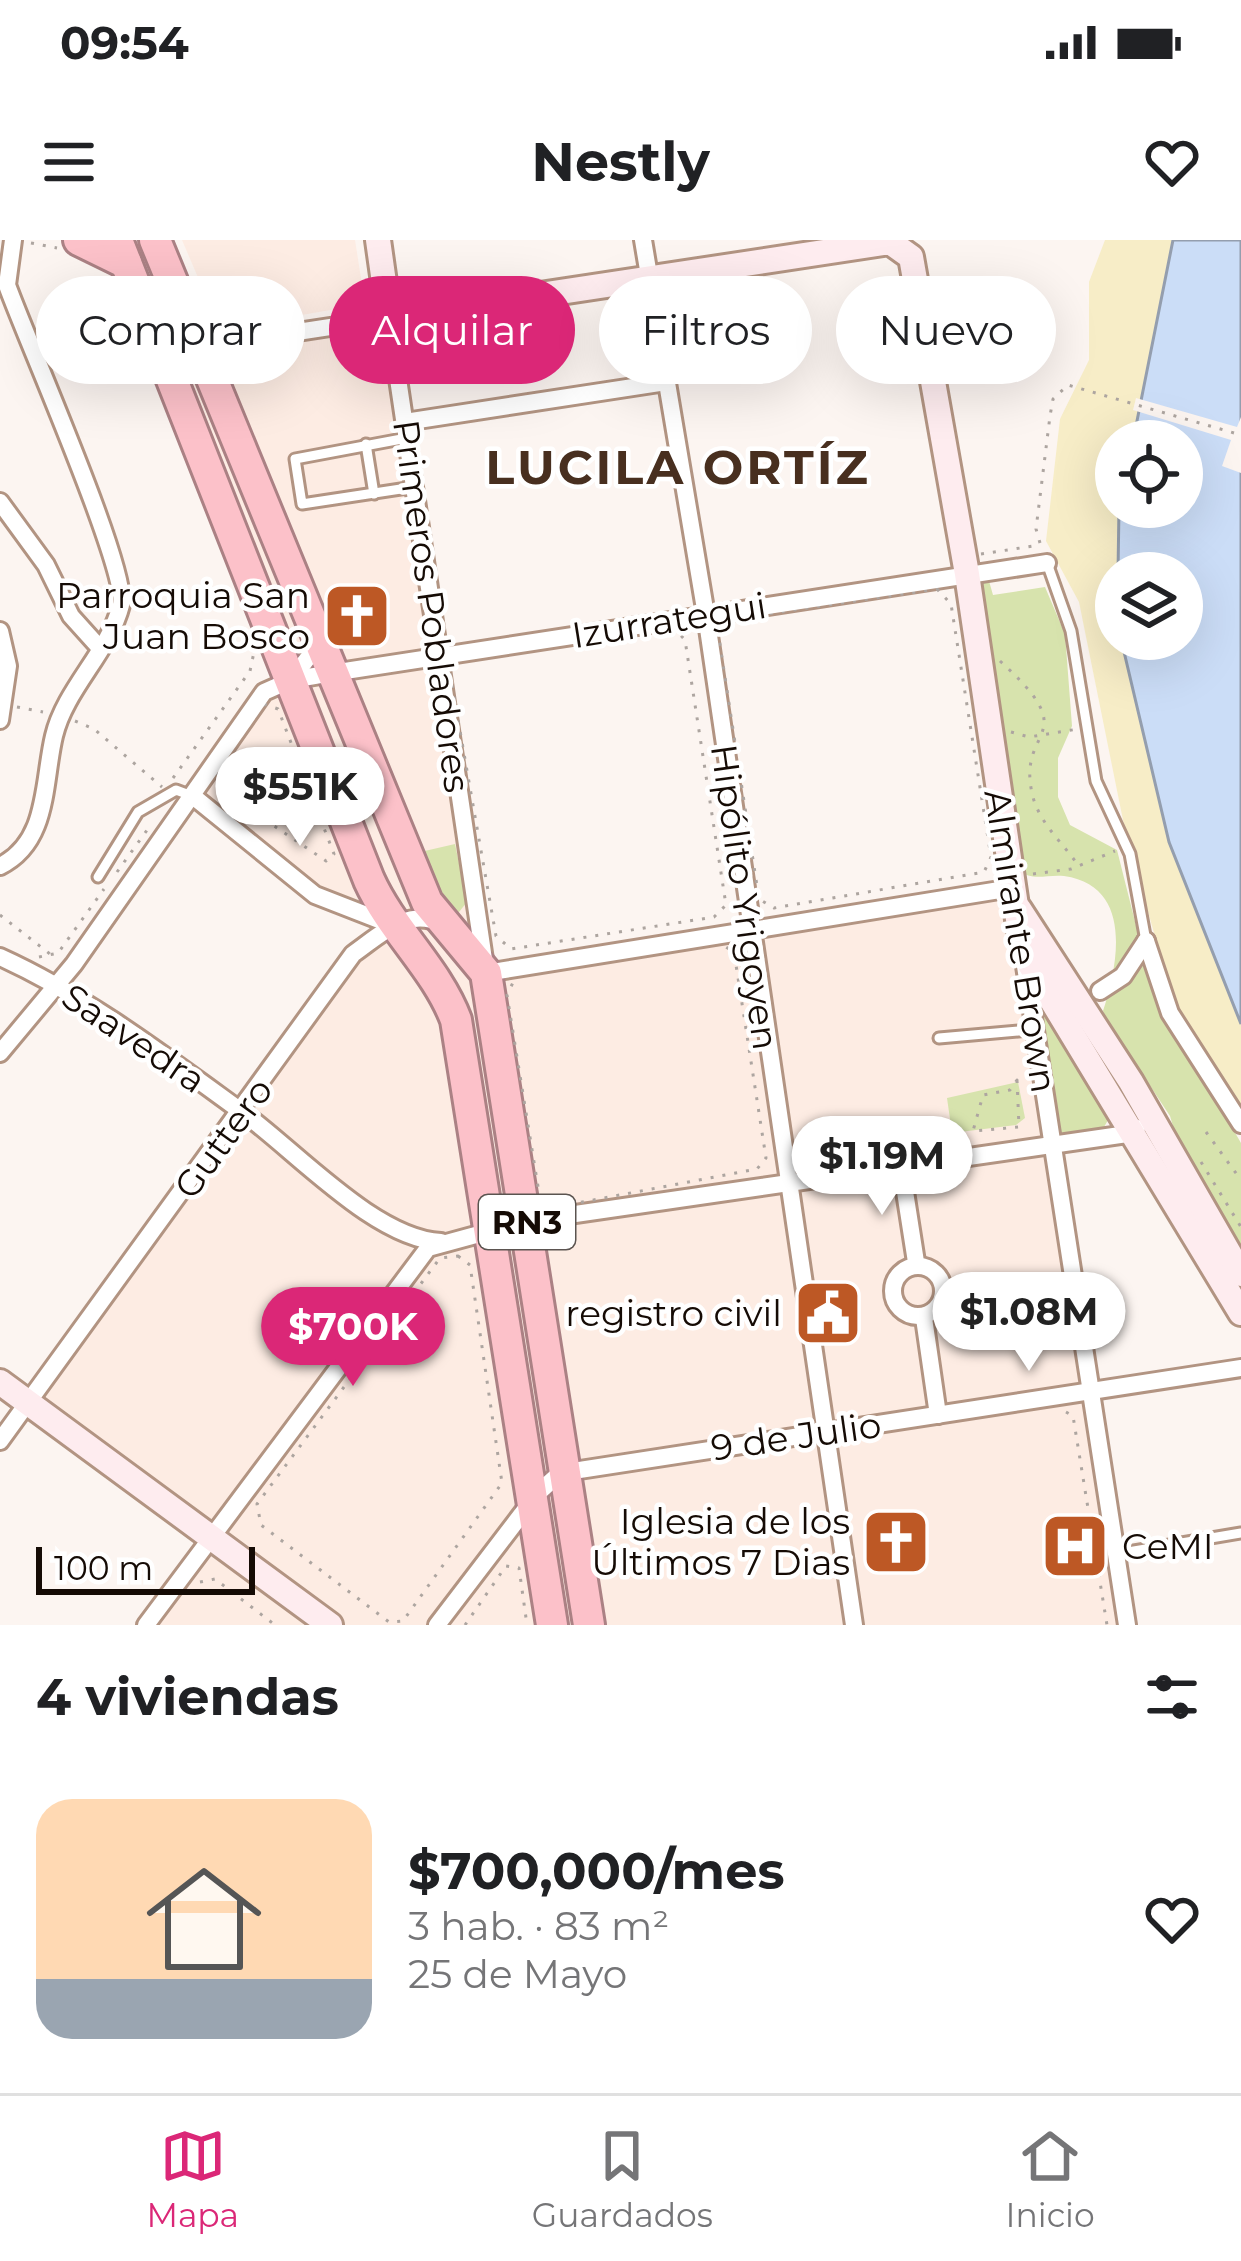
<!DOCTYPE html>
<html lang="es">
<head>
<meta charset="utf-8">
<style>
	:root { --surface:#fff; --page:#f6f6f6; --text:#202124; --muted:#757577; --line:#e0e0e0; --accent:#db2777 }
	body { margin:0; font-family:Montserrat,sans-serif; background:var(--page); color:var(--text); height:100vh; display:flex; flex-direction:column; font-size:45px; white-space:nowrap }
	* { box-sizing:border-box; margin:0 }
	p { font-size:39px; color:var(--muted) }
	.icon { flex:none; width:66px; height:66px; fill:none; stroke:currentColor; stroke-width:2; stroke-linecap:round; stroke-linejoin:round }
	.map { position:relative; height:1385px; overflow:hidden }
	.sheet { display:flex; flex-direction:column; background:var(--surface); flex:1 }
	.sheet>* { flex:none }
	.guide { position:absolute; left:36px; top:36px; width:1170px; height:108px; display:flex; gap:24px }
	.fabs { position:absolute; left:1095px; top:180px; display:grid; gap:24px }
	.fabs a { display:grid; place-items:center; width:108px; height:108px; border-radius:50%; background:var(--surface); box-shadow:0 12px 48px #0002; font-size:60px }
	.scale { position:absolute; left:36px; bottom:30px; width:219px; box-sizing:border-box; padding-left:12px; border:6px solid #150b05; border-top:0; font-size:33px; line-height:42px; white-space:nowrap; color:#150b05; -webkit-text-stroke:9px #fff; paint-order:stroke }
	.price { position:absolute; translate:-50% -102px; padding:0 27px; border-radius:42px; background:#fff; color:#222; font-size:39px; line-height:78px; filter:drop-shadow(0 3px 6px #0008) }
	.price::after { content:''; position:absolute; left:50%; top:72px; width:36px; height:27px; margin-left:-18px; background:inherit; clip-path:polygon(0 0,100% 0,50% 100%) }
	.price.current { background:var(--accent); color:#fff }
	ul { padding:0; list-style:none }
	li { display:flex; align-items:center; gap:36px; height:300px; padding:0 36px }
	li span { display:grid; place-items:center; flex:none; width:336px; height:240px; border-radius:36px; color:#555 }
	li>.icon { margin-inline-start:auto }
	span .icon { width:144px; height:144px; fill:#fffc; stroke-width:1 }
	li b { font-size:51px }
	h2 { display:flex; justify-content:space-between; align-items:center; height:144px; padding:0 36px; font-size:51px }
	.pill { padding:0 42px; border-radius:54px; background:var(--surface); box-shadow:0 12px 48px #0002; font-size:42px; line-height:108px }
	.pill.current { background:var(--accent); color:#fff }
	.status { display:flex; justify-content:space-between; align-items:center; height:84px; padding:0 60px; background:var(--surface); direction:ltr }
	.status svg { height:33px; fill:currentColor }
	header { display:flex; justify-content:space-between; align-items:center; height:156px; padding:0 36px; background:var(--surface); font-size:54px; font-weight:700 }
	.tabs { display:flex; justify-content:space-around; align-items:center; height:168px; border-top:3px solid var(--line); background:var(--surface); font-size:33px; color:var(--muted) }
	.tabs a { display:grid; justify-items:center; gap:6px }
	.tabs .current { color:var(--accent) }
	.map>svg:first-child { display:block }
	.built { fill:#fdece3 }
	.green { fill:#d7e3ad }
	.sand { fill:#f7edc7 }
	.water { fill:#cbddf7; stroke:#949eae; stroke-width:3 }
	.pier { fill:#fcf5f1 }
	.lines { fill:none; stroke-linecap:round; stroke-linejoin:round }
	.lane-casing { stroke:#b29482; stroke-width:15 }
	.street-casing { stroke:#b29482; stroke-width:22 }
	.secondary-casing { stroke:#b29482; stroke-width:30 }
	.highway-casing { stroke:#ab8184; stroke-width:36 }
	.path { stroke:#ada5a0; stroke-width:3; stroke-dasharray:3 9; stroke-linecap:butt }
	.lane { stroke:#fff; stroke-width:9 }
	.street { stroke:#fff; stroke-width:16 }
	.secondary { stroke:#feecef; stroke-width:24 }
	.highway { stroke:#fcc1c9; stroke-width:30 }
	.labels { text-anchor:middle; stroke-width:9; stroke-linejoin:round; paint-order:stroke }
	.shield { fill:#fff; stroke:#5b5450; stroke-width:3 }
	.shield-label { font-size:33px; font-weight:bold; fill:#150b05 }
	.poi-label { font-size:36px; fill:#150b05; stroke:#fff; text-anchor:end }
	.street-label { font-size:36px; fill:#150b05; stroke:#fff }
	.district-label { font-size:48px; font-weight:bold; letter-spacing:3px; fill:#482f1f; stroke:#fff }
</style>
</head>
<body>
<div class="status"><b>09:54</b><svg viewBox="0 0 49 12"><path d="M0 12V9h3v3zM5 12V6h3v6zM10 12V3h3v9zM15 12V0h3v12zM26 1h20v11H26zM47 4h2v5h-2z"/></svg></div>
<header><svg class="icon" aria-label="menu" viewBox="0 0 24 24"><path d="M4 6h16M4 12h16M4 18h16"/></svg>Nestly<svg class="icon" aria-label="heart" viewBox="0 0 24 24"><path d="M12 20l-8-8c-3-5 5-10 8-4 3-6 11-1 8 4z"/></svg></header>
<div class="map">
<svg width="1241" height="1385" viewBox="0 0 1241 1385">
	<rect width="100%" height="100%" fill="#fcf5f1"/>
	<g class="built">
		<path d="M 182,0 L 355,0 L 365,64 L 220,89 Z"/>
		<path d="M 389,78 L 486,733 L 1012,648 L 1127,1385 L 146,1385 L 211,1296 L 28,1163 L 353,714 L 392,686 L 345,668 L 194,557 L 264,452 L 291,439 L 168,118 Z"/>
	</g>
	<g class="green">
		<path d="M 989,341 L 993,355 L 1045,347 L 1065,394 L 1072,486 L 1058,518 L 1058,557 L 1070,585 L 1117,610 L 1152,749 L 1241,903 L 1241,1006 L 1176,896 L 1170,876 L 1106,779 L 1103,771 C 1118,725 1134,646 1064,636 C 1047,634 1032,642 1019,630 L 976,343 Z"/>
		<path d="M 455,604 L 467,662 L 459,672 L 449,673 L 416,613 Z"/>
		<path d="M 1039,756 L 1111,875 L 1104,887 L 1059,894 Z"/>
		<path d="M 1018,842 L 1025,878 L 1016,885 L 952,893 L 947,858 Z"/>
	</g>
	<path class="sand" d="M 1105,0 L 1228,0 L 1157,201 L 1116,201 L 1116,267 L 1148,267 L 1145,333 L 1116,333 L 1116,399 L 1158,399 L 1241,668 L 1241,871 L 1173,759 L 1126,595 L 1079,362 L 1046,301 L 1060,179 L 1089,120 L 1089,42 Z"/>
	<path class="water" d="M 1173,0 L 1241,0 L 1241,784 L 1169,602 L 1121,399 L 1182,399 L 1182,333 L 1118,333 L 1119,267 L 1182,267 L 1182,201 L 1133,201 Z"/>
	<path class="pier" d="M 1136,158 L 1237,187 L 1241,177 L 1241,233 L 1222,226 L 1231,200 L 1133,170 Z"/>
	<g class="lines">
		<defs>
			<g id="lane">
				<path d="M 407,198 L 295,219 L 302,264 L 414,247"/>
				<path d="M 366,204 L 374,254"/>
				<path d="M 1047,323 L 1071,391 L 1096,541 L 1130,614 L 1146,701"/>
				<path d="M 98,637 L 138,572 L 176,550 L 192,556"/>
				<path d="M 939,798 L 1029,790 L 1034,795"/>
				<path d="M 1116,1314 L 1241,1293"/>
			</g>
			<g id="street">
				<path d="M 643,0 L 706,375 L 854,1385"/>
				<path d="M 167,125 L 173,114 L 199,107 L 389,78 L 486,733 L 1012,648"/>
				<path d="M 405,182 L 666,142"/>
				<path d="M 0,262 L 46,325 L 71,376 L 98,406"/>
				<path d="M 0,391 L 8,426 L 0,480"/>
				<path d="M 291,440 L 314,410 L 315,396"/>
				<path d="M 194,557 L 315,655 L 392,685"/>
				<path d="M 0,626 C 49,602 43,542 54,496 C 65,449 109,412 121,365 C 129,331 25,96 7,45 L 13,0"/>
				<path d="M 1146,701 L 1170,773 L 1241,884"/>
				<path d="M 0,717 C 86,756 165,816 242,872 C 296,911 375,999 441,1002"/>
				<path d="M 1025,726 L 1127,1385"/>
				<path d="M 1100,751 L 1123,736 L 1146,701"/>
				<path d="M 0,813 L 74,724 L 264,452 L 291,440 L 332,433 L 1047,323"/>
				<path d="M 901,926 L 916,1022"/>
				<circle cx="918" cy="1051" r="25"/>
				<path d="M 924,1078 L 938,1175"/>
				<path d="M 0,1201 L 353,714 C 379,696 408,666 441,684"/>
				<path d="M 146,1385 L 428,1008 L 527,981 L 1134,893 L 1137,888"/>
				<path d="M 437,1385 L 537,1254 L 560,1233 L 1241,1128"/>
			</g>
			<g id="secondary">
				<path d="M 378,0 L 389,78 L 890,2 L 911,17 L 967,334 L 1023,713 L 1241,1073"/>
				<path d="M 1019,669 L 1131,842 L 1241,1034"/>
				<path d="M 0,1142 L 330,1385"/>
			</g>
			<g id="highway">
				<path d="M 79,0 L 126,23"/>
				<path d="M 117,0 L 369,640 C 392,691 437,729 456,780 L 552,1385"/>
				<path d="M 155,0 L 427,662 L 486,733 L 589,1385"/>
			</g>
		</defs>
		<use href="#lane" class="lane-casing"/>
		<use href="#street" class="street-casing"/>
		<use href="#secondary" class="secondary-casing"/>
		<use href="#highway" class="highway-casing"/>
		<g class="path">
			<path d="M 31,3 L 57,8"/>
			<path d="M 1040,303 L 1036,289 L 1050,176 L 1053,159 L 1068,145 L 1241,195"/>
			<path d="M 981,314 L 1040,305"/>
			<path d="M 937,349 L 951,364 L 991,617 L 984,632 L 774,668 L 759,659 L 719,398 L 725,380 Z"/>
			<path d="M 673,387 L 685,400 L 726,665 L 714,677 L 511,709 L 496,696 L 449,428 L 455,419 Z"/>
			<path d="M 1000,421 C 1086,499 1017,485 1032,553 C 1038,582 1062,602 1078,625"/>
			<path d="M 264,464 L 278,469 L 334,614 L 326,621 L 218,548 L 216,531 Z"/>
			<path d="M 17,467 L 43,472"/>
			<path d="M 75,481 L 94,489 L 162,547"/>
			<path d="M 1011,492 L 1029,497 L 1078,489"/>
			<path d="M 173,538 L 250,431 L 254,412"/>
			<path d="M 117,632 L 150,586"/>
			<path d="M 1033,634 L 1071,629 L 1115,611"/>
			<path d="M 0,675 L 50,714"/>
			<path d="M 716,701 L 734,712 L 766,918 L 757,929 L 551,968 L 540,959 L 507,755 L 517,734 Z"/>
			<path d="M 39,717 L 58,713 L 104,649"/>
			<path d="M 1017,840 L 1019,887 L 973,891 L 983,855 L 1010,850 Z"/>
			<path d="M 1206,892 L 1241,940"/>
			<path d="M 1201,922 L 1241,987"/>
			<path d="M 458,1016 L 470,1025 L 502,1243 L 403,1381 L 389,1382 L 261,1285 L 257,1264 L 440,1018 Z"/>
			<path d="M 1066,1172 L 1073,1176 L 1107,1385"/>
			<path d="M 200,1342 L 215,1339 L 275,1385"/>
			<path d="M 465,1385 L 506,1326 L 519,1328 L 527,1385"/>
		</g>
		<use href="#lane" class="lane"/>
		<use href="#street" class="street"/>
		<use href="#secondary" class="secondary"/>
		<use href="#highway" class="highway"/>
	</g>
	<defs>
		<symbol id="church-square" viewBox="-11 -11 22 22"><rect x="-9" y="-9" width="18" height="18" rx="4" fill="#bd5825" stroke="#fff"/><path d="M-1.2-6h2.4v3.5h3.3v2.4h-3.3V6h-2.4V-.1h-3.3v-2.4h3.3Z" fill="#fff"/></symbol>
		<symbol id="civic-square" viewBox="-11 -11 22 22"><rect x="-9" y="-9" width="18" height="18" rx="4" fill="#bd5825" stroke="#fff"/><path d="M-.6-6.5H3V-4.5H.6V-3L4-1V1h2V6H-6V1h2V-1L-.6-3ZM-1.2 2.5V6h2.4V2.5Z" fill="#fff"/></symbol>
		<symbol id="hospital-square" viewBox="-11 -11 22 22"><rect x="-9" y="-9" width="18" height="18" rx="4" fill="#bd5825" stroke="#fff"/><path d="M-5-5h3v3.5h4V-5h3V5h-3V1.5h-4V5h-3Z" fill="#fff"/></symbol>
	</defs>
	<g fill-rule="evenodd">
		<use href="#church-square" x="319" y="338" width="76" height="76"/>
		<use href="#civic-square" x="790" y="1035" width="76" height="76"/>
		<use href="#church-square" x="858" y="1264" width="76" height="76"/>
		<use href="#hospital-square" x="1037" y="1268" width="76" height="76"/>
	</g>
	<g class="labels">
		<rect class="shield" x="479" y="955" width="96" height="54" rx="9"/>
		<g class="shield-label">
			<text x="527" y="994">RN3</text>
		</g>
		<g class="poi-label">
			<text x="310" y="368">Parroquia San<tspan x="310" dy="41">Juan Bosco</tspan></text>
			<text x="782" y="1086">registro civil</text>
			<text x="850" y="1294">Iglesia de los<tspan x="850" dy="41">Últimos 7 Dias</tspan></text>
			<text x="1122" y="1319" text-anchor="start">CeMI</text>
		</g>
		<g class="street-label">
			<text transform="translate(432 366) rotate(82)" y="13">Primeros Pobladores</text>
			<text transform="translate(669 380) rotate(-9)" y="13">Izurrategui</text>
			<text transform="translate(745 657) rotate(82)" y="13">Hipólito Yrigoyen</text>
			<text transform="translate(1021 701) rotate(81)" y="13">Almirante Brown</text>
			<text transform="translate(134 798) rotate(34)" y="13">Saavedra</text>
			<text transform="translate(223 898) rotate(-54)" y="13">Guttero</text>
			<text transform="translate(796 1196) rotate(-8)" y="13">9 de Julio</text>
		</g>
		<g class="district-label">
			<text x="678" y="244">LUCILA ORTÍZ</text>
		</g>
	</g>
</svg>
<div class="fabs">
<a><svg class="icon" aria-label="locate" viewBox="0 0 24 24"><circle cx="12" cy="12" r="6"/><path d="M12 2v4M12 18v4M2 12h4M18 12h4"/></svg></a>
<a><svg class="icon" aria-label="layers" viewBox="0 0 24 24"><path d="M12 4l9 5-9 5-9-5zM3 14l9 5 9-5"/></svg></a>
</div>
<div class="scale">100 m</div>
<b class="price" style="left:300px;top:609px">$551K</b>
<b class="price" style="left:882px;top:978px">$1.19M</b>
<b class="price" style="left:1029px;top:1134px">$1.08M</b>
<b class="price current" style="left:353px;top:1149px">$700K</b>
<div class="guide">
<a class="pill">Comprar</a>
<a class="pill current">Alquilar</a>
<a class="pill">Filtros</a>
<a class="pill">Nuevo</a>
</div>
</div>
<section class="sheet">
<h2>4 viviendas<svg class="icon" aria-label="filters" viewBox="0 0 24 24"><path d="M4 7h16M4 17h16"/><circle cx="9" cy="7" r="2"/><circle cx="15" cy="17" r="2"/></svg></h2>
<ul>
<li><span style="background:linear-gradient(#ffd9b3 75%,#9aa5b1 0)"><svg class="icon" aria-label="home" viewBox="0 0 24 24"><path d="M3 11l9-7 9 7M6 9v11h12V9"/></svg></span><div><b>$700,000/mes</b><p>3 hab. · 83 m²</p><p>25 de Mayo</p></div><svg class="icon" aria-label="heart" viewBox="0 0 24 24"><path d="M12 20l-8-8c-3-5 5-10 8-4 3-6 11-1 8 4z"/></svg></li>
</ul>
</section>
<nav class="tabs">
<a class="current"><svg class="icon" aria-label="map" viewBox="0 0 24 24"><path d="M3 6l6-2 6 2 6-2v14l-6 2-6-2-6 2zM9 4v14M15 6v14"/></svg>Mapa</a>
<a><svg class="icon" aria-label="saved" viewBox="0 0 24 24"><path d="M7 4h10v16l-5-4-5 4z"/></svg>Guardados</a>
<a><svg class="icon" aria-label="home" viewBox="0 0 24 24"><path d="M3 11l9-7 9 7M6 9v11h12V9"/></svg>Inicio</a>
</nav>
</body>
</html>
